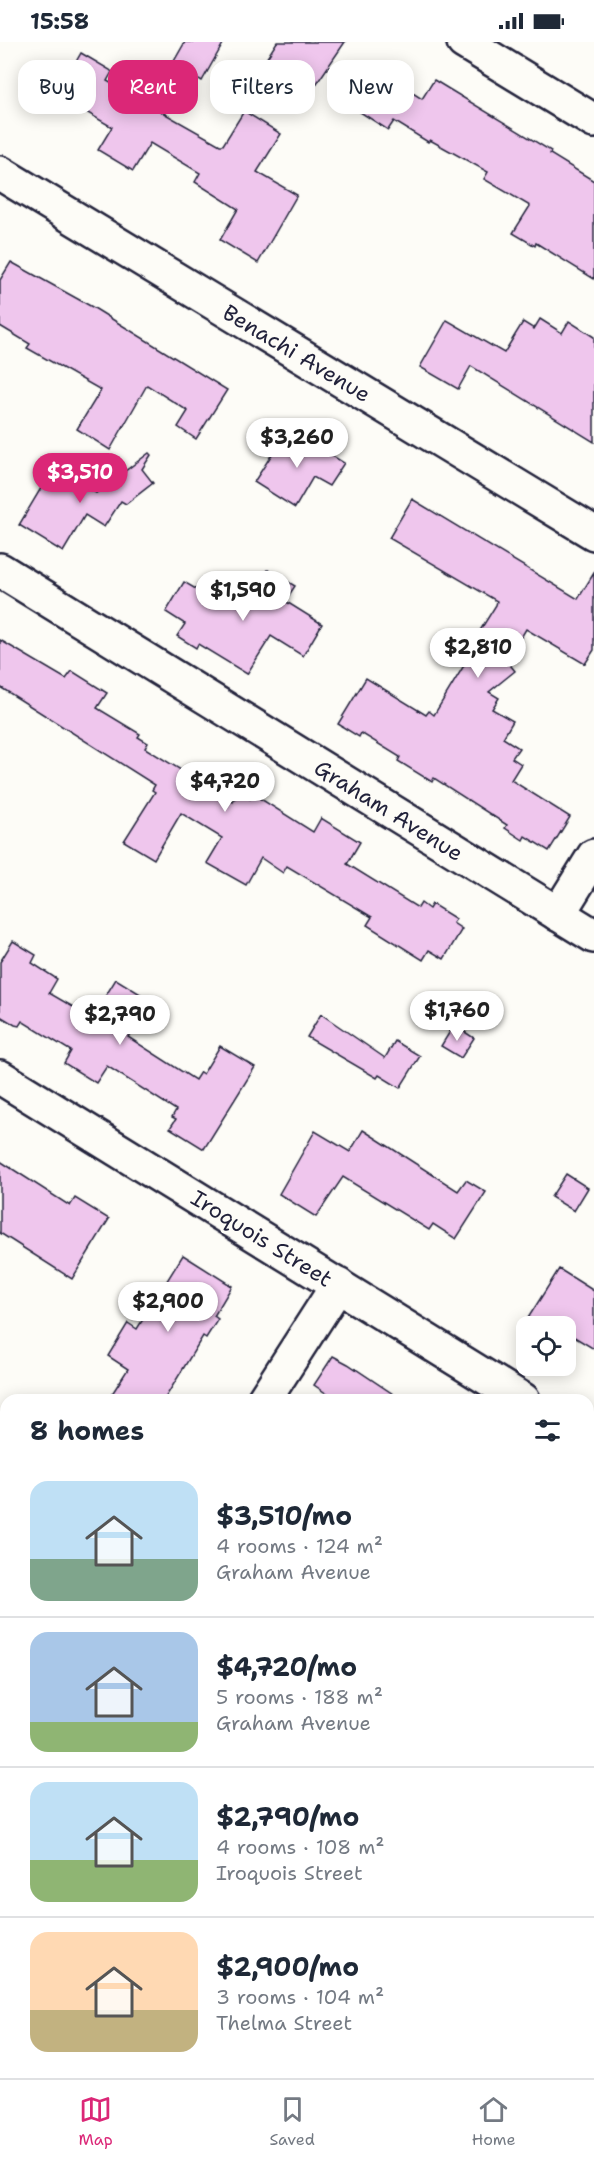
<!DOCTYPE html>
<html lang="en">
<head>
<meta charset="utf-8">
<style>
	:root { --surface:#fff; --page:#f2f2f3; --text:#1f2937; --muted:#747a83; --line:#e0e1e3; --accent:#db2777 }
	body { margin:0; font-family:"Shantell Sans",sans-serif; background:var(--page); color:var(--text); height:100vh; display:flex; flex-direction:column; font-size:22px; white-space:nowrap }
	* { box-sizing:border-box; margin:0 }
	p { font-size:20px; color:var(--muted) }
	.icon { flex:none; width:33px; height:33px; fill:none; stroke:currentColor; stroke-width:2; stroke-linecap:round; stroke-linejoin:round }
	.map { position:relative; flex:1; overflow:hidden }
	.details { position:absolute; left:0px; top:1352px; width:594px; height:686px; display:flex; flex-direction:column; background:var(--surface); border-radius:18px 18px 0 0; box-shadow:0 3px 15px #0003 }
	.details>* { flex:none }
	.top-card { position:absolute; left:18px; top:18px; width:558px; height:54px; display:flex; gap:12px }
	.tools { position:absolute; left:516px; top:1274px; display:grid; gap:12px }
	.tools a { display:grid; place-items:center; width:60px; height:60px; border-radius:12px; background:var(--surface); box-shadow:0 3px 15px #0003; font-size:30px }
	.price { position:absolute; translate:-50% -51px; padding:0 14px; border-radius:21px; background:#fff; color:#222; font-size:20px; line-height:39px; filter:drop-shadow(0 2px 3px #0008) }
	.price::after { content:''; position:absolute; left:50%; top:36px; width:18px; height:14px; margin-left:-9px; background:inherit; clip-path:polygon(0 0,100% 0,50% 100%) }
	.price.current { background:var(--accent); color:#fff }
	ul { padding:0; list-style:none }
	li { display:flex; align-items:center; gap:18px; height:150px; padding:0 30px }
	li+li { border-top:2px solid var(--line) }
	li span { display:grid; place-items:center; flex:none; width:168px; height:120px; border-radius:18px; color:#555 }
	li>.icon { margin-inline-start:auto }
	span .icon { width:72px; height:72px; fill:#fffc; stroke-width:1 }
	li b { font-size:26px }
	h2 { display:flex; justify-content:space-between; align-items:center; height:72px; padding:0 30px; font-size:26px }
	.chip { padding:0 21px; border-radius:18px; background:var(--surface); box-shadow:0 3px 15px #0003; font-size:21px; line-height:54px }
	.chip.current { background:var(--accent); color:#fff }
	.status { display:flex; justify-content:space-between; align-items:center; height:42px; padding:0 30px; background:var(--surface); direction:ltr }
	.status svg { height:16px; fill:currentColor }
	.menu { display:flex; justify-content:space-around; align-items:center; height:84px; border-top:2px solid var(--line); background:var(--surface); font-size:16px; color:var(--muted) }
	.menu a { display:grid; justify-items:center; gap:3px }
	.menu .current { color:var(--accent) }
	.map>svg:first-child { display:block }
	.building { fill:#efc6ed; stroke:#22223b; stroke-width:1.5 }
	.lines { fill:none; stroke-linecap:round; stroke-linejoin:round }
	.minor-casing { stroke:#22223b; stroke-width:38 }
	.minor { stroke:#fdfcf7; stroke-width:33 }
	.labels { text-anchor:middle; stroke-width:6; stroke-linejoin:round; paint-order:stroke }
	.street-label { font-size:22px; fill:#22223b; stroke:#fdfcf7 }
</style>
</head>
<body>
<div class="status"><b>15:58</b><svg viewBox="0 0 49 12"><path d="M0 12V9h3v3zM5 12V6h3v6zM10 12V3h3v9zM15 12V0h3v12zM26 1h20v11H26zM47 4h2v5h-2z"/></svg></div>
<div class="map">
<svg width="594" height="2036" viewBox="0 0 594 2036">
	<rect width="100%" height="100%" fill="#fdfcf7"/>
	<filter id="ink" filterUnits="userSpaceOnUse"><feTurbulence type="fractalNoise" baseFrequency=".0167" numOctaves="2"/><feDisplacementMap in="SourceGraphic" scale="12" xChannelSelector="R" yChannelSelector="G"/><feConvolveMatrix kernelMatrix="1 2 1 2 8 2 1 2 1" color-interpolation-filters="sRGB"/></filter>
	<g filter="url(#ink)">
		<g class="building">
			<path d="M 185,0 L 224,0 L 202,39 L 173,21 Z"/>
			<path d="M 277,0 L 345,0 L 315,44 L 288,27 L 276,46 L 256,33 Z"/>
			<path d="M 81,11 L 110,28 L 112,30 L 107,39 L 220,103 L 223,103 L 244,69 L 281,92 L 257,130 L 297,153 L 258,221 L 220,198 L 238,167 L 195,140 L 200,131 L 150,101 L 133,129 L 98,108 L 112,85 L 57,53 Z"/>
			<path d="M 434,38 L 551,109 L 550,112 L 594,139 L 594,237 L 536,201 L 535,204 L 513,191 L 530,164 L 484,137 L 488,130 L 430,98 L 428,100 L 394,79 L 388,88 L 357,68 L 375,39 L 396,52 L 402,44 L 422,57 Z"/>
			<path d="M 11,220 L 94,266 L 227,348 L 196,397 L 178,385 L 188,369 L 147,343 L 110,408 L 77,387 L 101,348 L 27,306 L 30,302 L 0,284 L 0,238 Z"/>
			<path d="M 540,277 L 562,291 L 569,279 L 594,295 L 594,400 L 471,324 L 458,347 L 420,325 L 447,278 L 504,311 L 523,280 L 534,287 Z"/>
			<path d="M 299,393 L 344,421 L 329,444 L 313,435 L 295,466 L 254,440 L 283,395 L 294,402 Z"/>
			<path d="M 149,411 L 151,413 L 142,427 L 153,441 L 126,462 L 121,459 L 104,485 L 85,473 L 63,510 L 19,483 L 53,426 L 96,451 Z"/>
			<path d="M 412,457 L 578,557 L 594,531 L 594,608 L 585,622 L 526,587 L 507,619 L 515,629 L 489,650 L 499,656 L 492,667 L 513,679 L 503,696 L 519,706 L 512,716 L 521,722 L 511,738 L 570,775 L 549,809 L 525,794 L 523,798 L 505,786 L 507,783 L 434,736 L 432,740 L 398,719 L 400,715 L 361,691 L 359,695 L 338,682 L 366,636 L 426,673 L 429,669 L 434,673 L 474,607 L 471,603 L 496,563 L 497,559 L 389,496 Z"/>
			<path d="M 268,528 L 295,544 L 285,559 L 322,582 L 303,614 L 271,594 L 247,632 L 198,602 L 196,606 L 177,594 L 185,582 L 166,570 L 184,540 L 213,557 L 219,548 L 246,565 Z"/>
			<path d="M 0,598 L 66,637 L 72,629 L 107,651 L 97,666 L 140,692 L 138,695 L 148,701 L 145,706 L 233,760 L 239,750 L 250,757 L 253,752 L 313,790 L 321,776 L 360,800 L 347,822 L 418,866 L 421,861 L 429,867 L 432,862 L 456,877 L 453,881 L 462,887 L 444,917 L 429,908 L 423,918 L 367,883 L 372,875 L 287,824 L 283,831 L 261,816 L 246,843 L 207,821 L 222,796 L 181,771 L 154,817 L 124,799 L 155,750 L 152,748 L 155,743 L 0,645 Z"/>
			<path d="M 13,899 L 36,913 L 32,921 L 57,937 L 49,951 L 92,976 L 116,937 L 150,958 L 128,995 L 195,1038 L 200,1030 L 203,1032 L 220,1004 L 255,1025 L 204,1107 L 170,1086 L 176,1077 L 172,1075 L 176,1068 L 107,1024 L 96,1041 L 64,1021 L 71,1009 L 22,979 L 19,984 L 15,983 L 0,974 L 0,920 Z"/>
			<path d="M 321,972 L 385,1016 L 395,999 L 420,1014 L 400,1046 L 379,1033 L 377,1036 L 307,995 Z"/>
			<path d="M 454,983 L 474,996 L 461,1016 L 441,1004 Z"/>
			<path d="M 363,1088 L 458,1149 L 466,1138 L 486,1150 L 456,1197 L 433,1182 L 429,1188 L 343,1135 L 316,1175 L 279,1152 L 315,1089 L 350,1110 Z"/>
			<path d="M 0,1119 L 70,1164 L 75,1156 L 109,1177 L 72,1237 L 0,1191 Z"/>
			<path d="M 566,1132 L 588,1146 L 574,1169 L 551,1155 Z"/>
			<path d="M 183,1213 L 232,1244 L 214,1274 L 218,1277 L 206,1296 L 203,1294 L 164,1358 L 108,1358 L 128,1327 L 108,1314 L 128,1281 L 137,1287 Z"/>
			<path d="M 559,1227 L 594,1249 L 594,1307 L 566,1290 L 566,1284 L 523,1284 Z"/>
			<path d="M 333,1314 L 348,1322 L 402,1358 L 336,1358 L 314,1343 Z"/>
		</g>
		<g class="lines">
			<defs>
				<g id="minor">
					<path d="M 464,0 L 594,79"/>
					<path d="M 0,131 L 594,491"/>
					<path d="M 0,528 L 594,894"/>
					<path d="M 558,872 L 594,814"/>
					<path d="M 0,1035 L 523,1358"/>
					<path d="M 264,1358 L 338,1243"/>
					<path d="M 588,1398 L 594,1401"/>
					<path d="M 0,1532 L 6,1535"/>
					<path d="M 0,1772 L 6,1762"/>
					<path d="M 588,1897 L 594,1900"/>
					<path d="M 0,1995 L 6,1998"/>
					<path d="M 61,2031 L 70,2036"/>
				</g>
			</defs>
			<use href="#minor" class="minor-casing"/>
			<use href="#minor" class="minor"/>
		</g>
	</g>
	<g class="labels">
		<g class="street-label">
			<text transform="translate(297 311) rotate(31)" y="8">Benachi Avenue</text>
			<text transform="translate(389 768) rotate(32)" y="8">Graham Avenue</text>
			<text transform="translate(262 1196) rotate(32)" y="8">Iroquois Street</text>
		</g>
	</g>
</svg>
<div class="tools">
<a><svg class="icon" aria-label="locate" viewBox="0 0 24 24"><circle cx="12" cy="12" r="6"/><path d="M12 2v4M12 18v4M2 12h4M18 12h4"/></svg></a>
</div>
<b class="price" style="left:297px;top:427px">$3,260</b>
<b class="price current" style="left:80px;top:462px">$3,510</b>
<b class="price" style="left:243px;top:580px">$1,590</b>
<b class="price" style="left:478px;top:637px">$2,810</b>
<b class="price" style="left:225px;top:771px">$4,720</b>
<b class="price" style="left:457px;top:1000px">$1,760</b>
<b class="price" style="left:120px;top:1004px">$2,790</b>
<b class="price" style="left:168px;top:1291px">$2,900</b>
<div class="top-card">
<a class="chip">Buy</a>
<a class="chip current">Rent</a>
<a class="chip">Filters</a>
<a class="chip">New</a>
</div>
<section class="details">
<h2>8 homes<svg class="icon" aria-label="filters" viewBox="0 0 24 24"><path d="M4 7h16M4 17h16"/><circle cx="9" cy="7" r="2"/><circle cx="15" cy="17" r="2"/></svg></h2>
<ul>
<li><span style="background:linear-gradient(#bfe0f5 65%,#7fa58c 0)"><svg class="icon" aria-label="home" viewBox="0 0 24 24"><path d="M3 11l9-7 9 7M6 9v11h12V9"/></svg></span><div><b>$3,510/mo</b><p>4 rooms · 124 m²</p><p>Graham Avenue</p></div></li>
<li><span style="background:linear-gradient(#a9c7e8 75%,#8fb573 0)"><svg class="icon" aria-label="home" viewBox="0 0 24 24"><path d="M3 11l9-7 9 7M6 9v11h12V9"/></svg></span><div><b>$4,720/mo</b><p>5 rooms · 188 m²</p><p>Graham Avenue</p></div></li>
<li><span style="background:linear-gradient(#bfe0f5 65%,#8fb573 0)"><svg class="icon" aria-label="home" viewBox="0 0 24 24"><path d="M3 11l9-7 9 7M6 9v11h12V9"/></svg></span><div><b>$2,790/mo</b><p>4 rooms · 108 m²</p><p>Iroquois Street</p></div></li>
<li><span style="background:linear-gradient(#ffd9b3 65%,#c2b280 0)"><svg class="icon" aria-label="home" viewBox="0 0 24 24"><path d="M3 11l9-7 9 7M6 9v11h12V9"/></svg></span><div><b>$2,900/mo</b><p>3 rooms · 104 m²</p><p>Thelma Street</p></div></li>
</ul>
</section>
</div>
<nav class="menu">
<a class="current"><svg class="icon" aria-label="map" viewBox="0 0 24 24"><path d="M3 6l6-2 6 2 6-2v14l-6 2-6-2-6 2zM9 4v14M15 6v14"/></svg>Map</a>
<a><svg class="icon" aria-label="saved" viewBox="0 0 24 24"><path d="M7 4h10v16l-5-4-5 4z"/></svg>Saved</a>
<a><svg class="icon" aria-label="home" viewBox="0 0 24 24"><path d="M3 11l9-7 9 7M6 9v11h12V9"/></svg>Home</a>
</nav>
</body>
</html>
